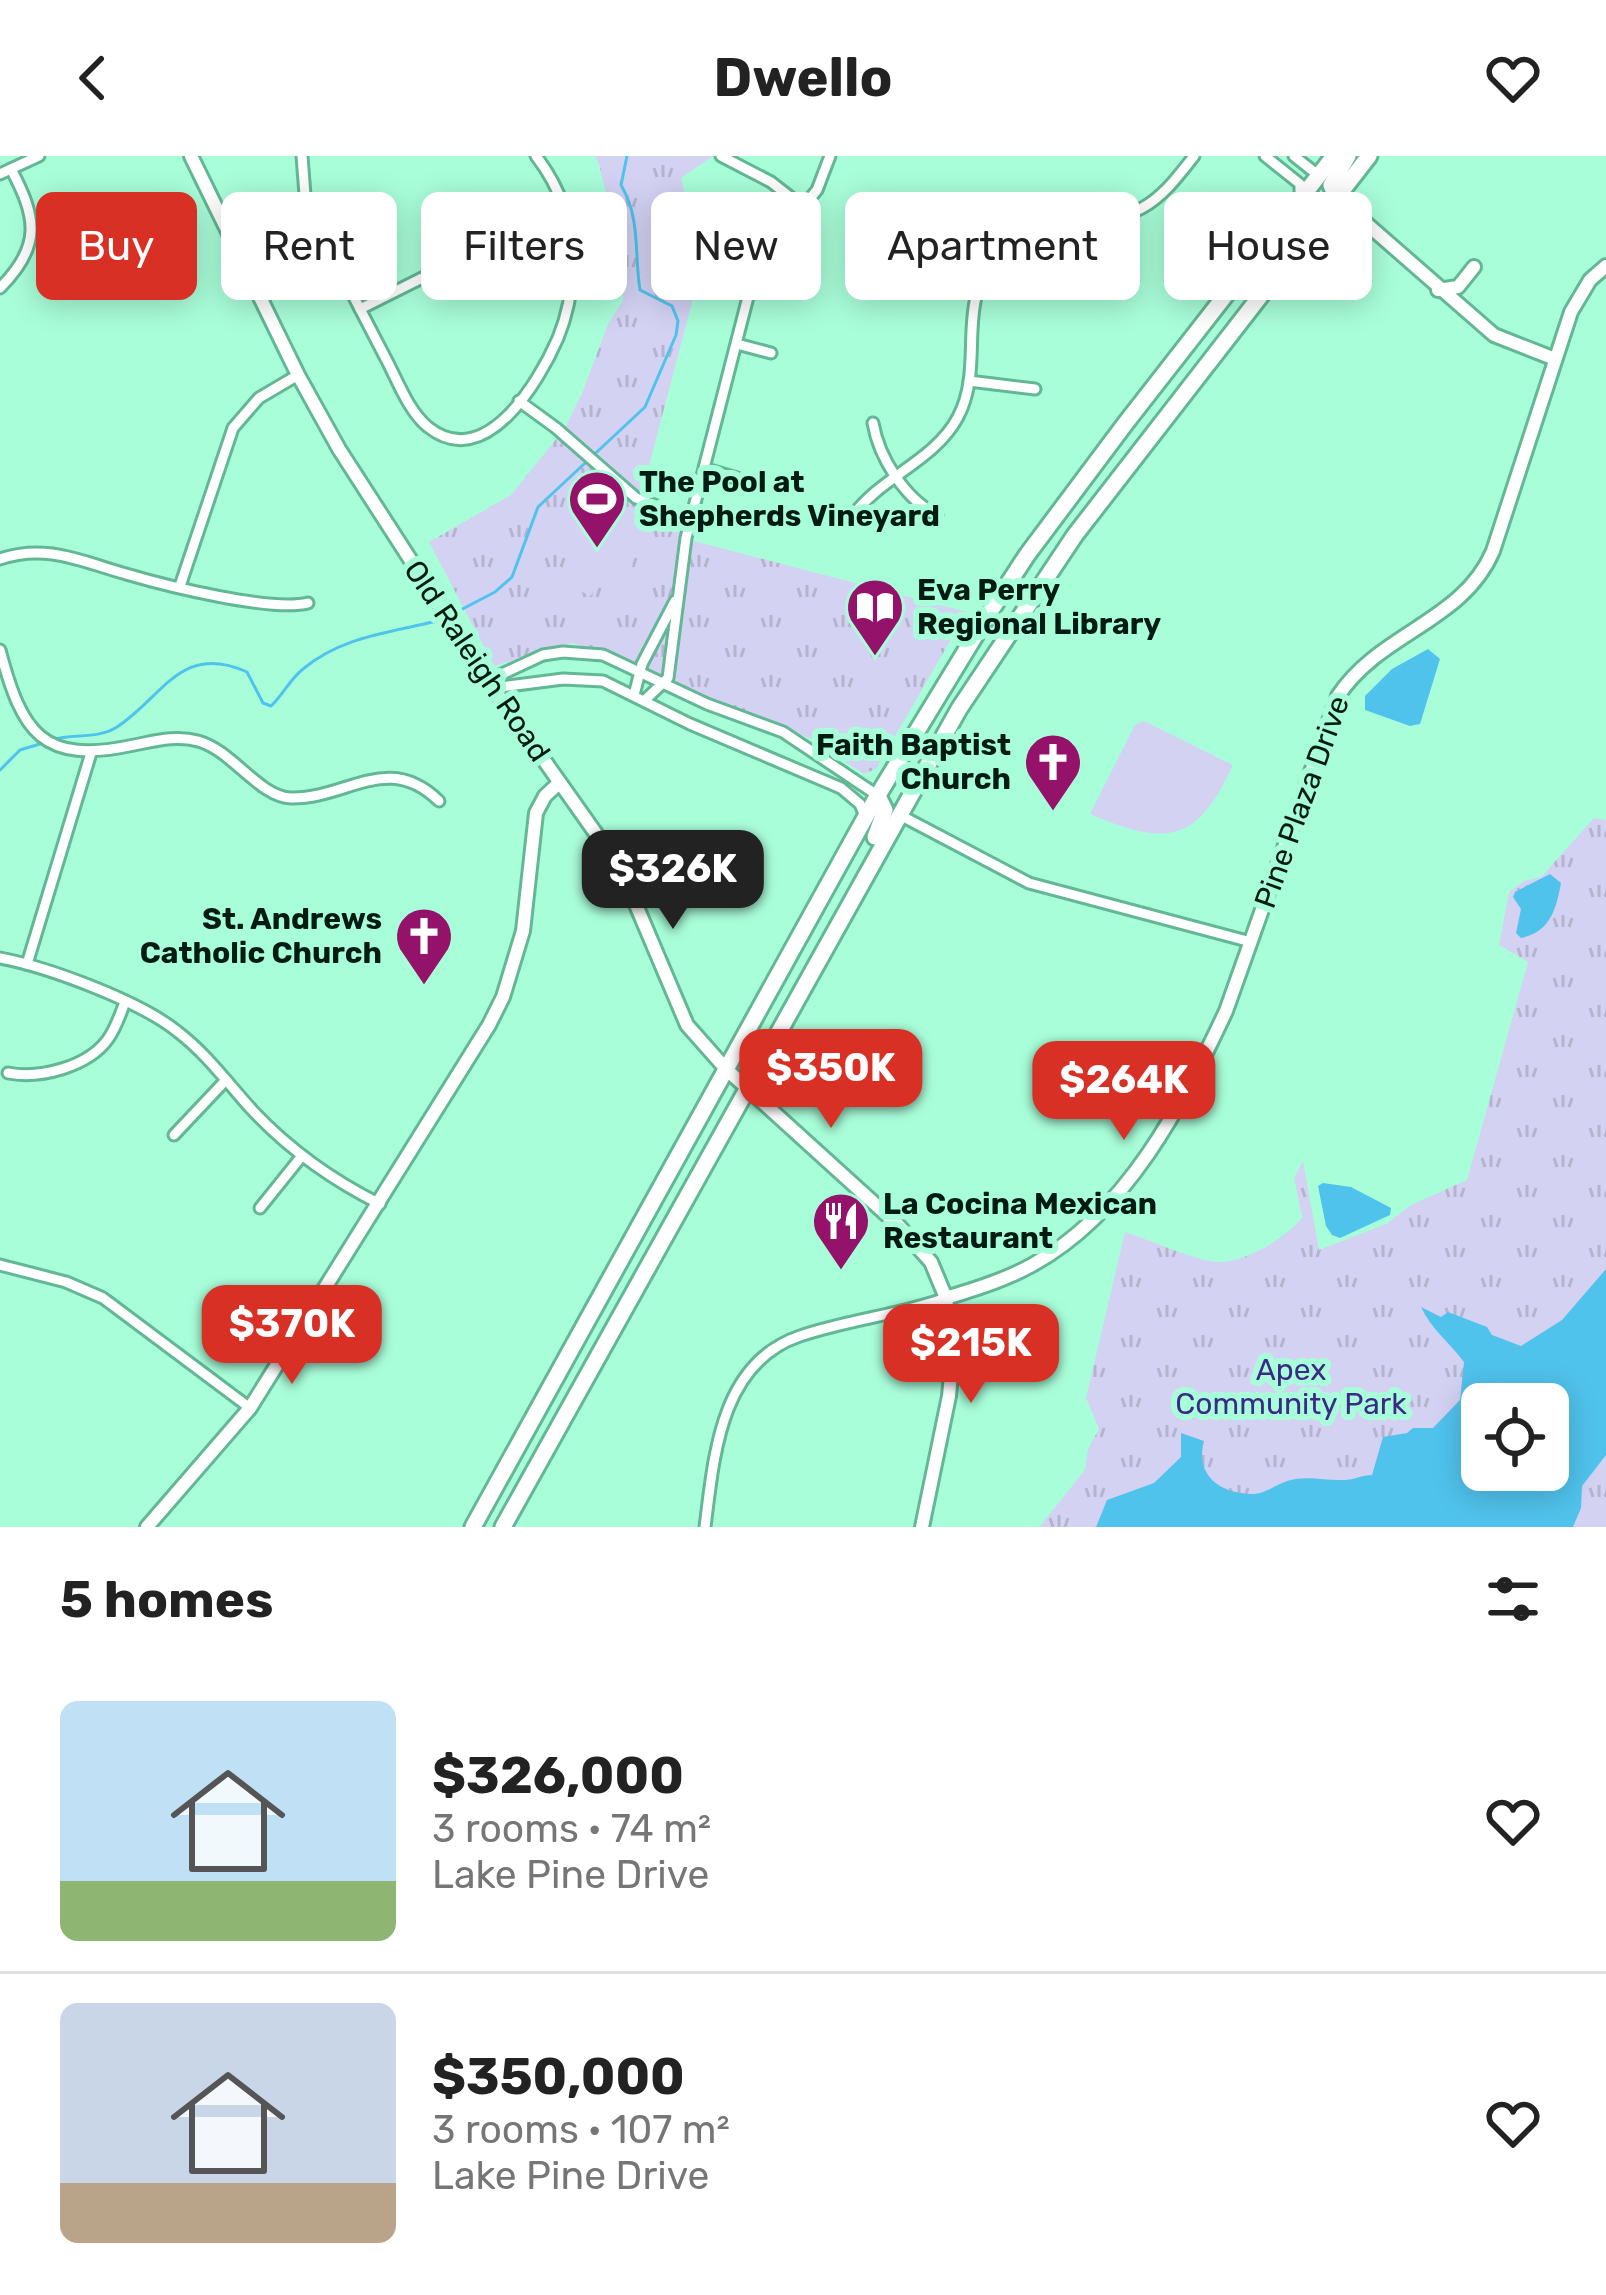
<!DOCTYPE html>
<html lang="en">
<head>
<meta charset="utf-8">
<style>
	:root { --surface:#fff; --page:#f6f6f6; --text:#222; --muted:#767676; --line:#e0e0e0; --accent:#d93025 }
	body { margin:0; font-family:Rubik,sans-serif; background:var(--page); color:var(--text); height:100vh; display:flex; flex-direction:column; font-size:45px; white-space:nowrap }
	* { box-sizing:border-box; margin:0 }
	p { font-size:39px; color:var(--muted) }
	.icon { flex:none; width:66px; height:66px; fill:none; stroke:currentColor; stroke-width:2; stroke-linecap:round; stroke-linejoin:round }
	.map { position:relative; height:1371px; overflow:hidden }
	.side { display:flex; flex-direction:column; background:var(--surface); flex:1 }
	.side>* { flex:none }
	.hud { position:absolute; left:36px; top:36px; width:1536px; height:108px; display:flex; gap:24px }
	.controls { position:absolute; left:1461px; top:1227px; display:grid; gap:24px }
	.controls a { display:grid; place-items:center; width:108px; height:108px; border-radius:18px; background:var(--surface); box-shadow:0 6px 30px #0003; font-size:60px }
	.price { position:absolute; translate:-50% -102px; padding:0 27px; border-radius:24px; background:var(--accent); color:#fff; font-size:39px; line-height:78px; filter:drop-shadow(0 3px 6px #0008) }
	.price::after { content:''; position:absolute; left:50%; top:72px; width:36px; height:27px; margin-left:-18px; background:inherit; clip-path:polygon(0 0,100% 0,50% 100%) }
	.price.selected { background:#222; color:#fff }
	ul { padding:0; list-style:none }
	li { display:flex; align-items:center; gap:36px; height:300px; padding:0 60px }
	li+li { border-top:3px solid var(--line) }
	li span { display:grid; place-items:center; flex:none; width:336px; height:240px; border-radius:18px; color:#555 }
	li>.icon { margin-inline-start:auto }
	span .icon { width:144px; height:144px; fill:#fffc; stroke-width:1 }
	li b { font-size:51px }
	h2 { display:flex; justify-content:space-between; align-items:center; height:144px; padding:0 60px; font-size:51px }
	.chip { padding:0 42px; border-radius:18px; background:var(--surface); box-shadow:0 6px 30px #0003; font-size:42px; line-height:108px }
	.chip.selected { background:var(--accent); color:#fff }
	header { display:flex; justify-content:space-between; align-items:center; height:156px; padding:0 60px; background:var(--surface); font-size:54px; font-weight:700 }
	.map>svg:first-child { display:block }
	.grass { fill:url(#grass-tufts); fill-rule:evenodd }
	.pitch { fill:#d3d2f3 }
	.water { fill:#50c3ed; fill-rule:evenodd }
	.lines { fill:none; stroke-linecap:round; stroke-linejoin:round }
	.stream { stroke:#50c3ed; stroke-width:3 }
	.street-casing { stroke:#63b795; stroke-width:15 }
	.secondary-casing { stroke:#63b795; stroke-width:18 }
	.highway-casing { stroke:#63b795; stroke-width:21 }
	.street { stroke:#fff; stroke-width:9 }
	.secondary { stroke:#fff; stroke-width:12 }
	.highway { stroke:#fff; stroke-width:15 }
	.labels { text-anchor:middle; stroke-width:12; stroke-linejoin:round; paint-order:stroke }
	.poi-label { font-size:30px; font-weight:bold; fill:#021c13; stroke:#a9feda; text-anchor:start }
	.street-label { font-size:30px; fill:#021c13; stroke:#a9feda }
	.park-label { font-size:30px; fill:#3c2987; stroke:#a9feda }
</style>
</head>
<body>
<header><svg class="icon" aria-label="back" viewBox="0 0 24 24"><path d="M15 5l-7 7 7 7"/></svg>Dwello<svg class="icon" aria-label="heart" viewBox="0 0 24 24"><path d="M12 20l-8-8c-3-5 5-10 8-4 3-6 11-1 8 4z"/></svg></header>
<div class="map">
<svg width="1606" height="1371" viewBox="0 0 1606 1371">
	<defs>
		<pattern id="grass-tufts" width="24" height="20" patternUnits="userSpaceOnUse" patternTransform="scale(3)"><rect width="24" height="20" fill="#d3d2f3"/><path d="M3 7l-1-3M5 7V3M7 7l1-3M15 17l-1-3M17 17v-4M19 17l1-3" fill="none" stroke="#b4b4cf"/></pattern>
	</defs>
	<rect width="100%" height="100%" fill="#a9feda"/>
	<g class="grass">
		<path d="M 594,0 L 713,0 L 681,22 L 691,66 L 695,135 L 639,348 L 682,370 L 694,385 L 967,456 L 876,613 L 864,618 L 811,583 L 573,487 L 494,510 L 429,386 L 511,339 L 565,272 L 583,235 L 608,168 L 623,144 L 622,104 L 599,8 Z"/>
		<path d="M 1594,662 L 1606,664 L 1606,1371 L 1039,1371 L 1085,1314 L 1088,1293 L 1099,1273 L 1086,1242 L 1125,1076 C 1151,1084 1192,1104 1218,1106 C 1242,1108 1290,1080 1302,1061 L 1294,1022 L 1303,1005 L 1319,1094 L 1386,1068 L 1411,1049 L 1467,1024 L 1528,806 L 1499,789 L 1509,736 L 1524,725 L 1541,721 ZM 1482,1248 L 1548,1248 L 1548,1314 L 1482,1314 Z"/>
	</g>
	<g class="pitch">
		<path d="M 592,348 C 642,363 615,377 633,409 L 613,424 L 596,427 L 591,440 L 569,430 C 570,426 575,414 575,411 C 573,387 546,358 592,348 Z"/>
		<path d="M 1144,565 L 1233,609 C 1197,687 1167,691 1090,658 L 1135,569 Z"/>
	</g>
	<g class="water">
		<path d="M 1428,493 L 1440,503 L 1420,568 L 1410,570 L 1365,554 L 1365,540 L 1392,513 Z"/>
		<path d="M 1550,718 L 1561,727 C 1556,754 1550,776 1521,782 L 1516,777 L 1521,753 L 1513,741 L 1515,736 Z"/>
		<path d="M 1323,1027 L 1351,1031 L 1391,1052 L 1390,1059 L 1340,1082 L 1332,1079 L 1326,1070 L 1318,1030 Z"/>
		<path d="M 1606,1113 L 1606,1299 L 1582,1330 L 1581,1352 L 1573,1371 L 1096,1371 L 1107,1344 L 1154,1327 L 1181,1301 L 1181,1277 L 1204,1285 C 1195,1318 1218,1337 1252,1338 C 1265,1338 1275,1329 1287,1325 C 1307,1319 1325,1325 1344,1324 C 1354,1324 1362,1319 1372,1319 L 1383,1281 L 1407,1277 L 1413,1272 L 1433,1272 L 1460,1244 L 1464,1206 C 1449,1186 1431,1173 1421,1151 L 1441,1161 L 1448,1156 L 1487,1171 L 1492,1179 L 1521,1190 L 1562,1164 ZM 1482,1248 L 1548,1248 L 1548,1314 L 1482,1314 Z"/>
	</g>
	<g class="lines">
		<g class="stream">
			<path d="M 449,460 L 495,436 L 512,421 L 538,351 L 645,251 L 676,179 L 678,165 L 672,150 L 640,134 C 634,97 641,63 621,29 L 627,0"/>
			<path d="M 52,584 C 74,577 96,584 117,571 C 163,541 181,486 247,516 L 263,547 L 271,550 C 283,539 290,523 303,513 C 344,479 392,477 440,464"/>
			<path d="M 0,614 L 20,594 L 43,587"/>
		</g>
		<defs>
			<g id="street">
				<path d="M 302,0 L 305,39 L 314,62 C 337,109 361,155 385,201 C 397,223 408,255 428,271 C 485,317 539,226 558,182 C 567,160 572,134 573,111 C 575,71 560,31 536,0"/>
				<path d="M 721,0 L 771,26 L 803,51"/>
				<path d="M 1265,0 L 1300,28 L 1300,38"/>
				<path d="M 1294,0 L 1318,19"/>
				<path d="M 0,18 L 39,0"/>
				<path d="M 1111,64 L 1122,122"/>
				<path d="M 930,89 L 982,119"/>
				<path d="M 247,116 L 322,79"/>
				<path d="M 0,132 C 42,90 37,62 11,13"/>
				<path d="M 360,153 L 450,108"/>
				<path d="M 737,188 L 771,197"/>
				<path d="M 969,225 L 1035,233"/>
				<path d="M 519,245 L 556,272 L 636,342 L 690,363"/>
				<path d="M 873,267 C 879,302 905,343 937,359"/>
				<path d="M 706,313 L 737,322"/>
				<path d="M 852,361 C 881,320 934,306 958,261 C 987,206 951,142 1003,97 C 1043,62 1098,76 1142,52 C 1164,40 1179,19 1194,0"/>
				<path d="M 0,403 C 46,387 83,406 126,418 C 167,430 271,456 308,447"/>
				<path d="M 180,430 L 233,272 L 259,242 L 298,219"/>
				<path d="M 0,494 C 22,577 42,609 134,589 C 155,585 176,579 198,585 C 232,594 259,641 291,642 C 347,643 388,595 439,645"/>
				<path d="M 493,532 L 502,518 L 543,499 L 563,496 L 603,499 L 707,548 L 783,576 L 877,639"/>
				<path d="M 493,532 L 563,523 L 603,525 L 690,568 L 841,632 L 860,648 L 864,658"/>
				<path d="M 634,539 L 642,508 L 675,445"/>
				<path d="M 645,544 L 668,522 L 686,382 L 757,106 L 817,34 L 830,0"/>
				<path d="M 898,658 L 1029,727 L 1251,786"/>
				<path d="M 0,802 C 48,811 140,845 178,876 C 208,899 229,929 254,956 C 292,996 332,1024 380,1048"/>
				<path d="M 27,808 L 91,597"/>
				<path d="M 8,917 C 40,923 88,911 108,883 C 116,872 120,859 125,846"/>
				<path d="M 174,979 L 225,925"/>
				<path d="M 260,1052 L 301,1001"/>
				<path d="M 0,1109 L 66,1126 L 103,1142 L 250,1252"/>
				<path d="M 705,1371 C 714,1300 720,1207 800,1180 C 847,1164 898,1159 946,1142"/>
			</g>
			<g id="secondary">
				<path d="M 191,0 L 298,219 L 339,293 L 493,532 L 604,689 L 631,737 L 687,869 L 726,913 L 898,1069 L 931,1106 L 946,1142 L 953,1198 L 949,1240 L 922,1371"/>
				<path d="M 1336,41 L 1494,179 L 1555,203"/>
				<path d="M 1438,134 L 1458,131 L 1474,111"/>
				<path d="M 946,1142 C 975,1133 1005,1124 1032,1109 C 1127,1057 1182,949 1226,855 L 1338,540 C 1379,477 1463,466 1493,395 L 1571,156 L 1590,124 L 1606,110"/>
				<path d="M 147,1371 L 250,1252 L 489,869 L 503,841 L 523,775 L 536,657 L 545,640 L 559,627"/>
			</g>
			<g id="highway">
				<path d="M 1336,41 L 1331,29 L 1348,0"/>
				<path d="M 875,681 L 885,654 L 878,640"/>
				<path d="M 473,1371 L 875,644 L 984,465 L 1027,399 L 1125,268 L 1334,0"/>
				<path d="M 503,1371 L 959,553 L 1075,379 L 1369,0"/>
			</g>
		</defs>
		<use href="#street" class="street-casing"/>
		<use href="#secondary" class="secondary-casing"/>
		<use href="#highway" class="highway-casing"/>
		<use href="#street" class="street"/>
		<use href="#secondary" class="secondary"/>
		<use href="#highway" class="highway"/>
	</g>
	<defs>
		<symbol id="stadium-pin" viewBox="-11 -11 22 30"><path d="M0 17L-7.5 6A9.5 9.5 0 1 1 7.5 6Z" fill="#95126b" stroke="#a9feda"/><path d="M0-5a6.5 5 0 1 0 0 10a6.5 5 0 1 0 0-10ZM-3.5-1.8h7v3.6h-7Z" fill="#fff"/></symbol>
		<symbol id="library-pin" viewBox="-11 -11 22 30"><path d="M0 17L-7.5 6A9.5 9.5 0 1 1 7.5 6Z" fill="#95126b" stroke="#a9feda"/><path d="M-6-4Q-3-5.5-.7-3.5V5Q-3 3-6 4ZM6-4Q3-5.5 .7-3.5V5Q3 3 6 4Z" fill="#fff"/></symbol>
		<symbol id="church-pin" viewBox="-11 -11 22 30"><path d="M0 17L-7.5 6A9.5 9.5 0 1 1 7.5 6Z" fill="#95126b" stroke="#a9feda"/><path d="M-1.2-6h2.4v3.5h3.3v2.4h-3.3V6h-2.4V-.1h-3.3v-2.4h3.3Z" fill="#fff"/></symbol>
		<symbol id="restaurant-pin" viewBox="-11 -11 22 30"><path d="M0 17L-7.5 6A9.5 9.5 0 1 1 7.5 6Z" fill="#95126b" stroke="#a9feda"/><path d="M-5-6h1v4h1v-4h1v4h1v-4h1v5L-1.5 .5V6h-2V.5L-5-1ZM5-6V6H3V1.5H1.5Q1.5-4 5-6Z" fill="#fff"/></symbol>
	</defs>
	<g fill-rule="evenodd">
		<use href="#stadium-pin" x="564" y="310" width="66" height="90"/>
		<use href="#library-pin" x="842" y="418" width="66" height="90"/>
		<use href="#church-pin" x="1020" y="573" width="66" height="90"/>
		<use href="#church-pin" x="391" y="747" width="66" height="90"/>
		<use href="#restaurant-pin" x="808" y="1032" width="66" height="90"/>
	</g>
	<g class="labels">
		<g class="poi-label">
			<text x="639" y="336">The Pool at<tspan x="639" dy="34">Shepherds Vineyard</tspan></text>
			<text x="917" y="444">Eva Perry<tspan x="917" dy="34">Regional Library</tspan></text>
			<text x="1011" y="599" text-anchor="end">Faith Baptist<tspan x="1011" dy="34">Church</tspan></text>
			<text x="382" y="773" text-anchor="end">St. Andrews<tspan x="382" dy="34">Catholic Church</tspan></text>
			<text x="883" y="1058">La Cocina Mexican<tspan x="883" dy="34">Restaurant</tspan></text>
		</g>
		<g class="street-label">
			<text transform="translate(477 505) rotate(56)" y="10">Old Raleigh Road</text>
			<text transform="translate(1302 646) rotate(-70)" y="10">Pine Plaza Drive</text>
		</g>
		<g class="park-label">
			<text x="1291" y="1224">Apex<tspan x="1291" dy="34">Community Park</tspan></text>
		</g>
	</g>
</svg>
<div class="controls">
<a><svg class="icon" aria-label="locate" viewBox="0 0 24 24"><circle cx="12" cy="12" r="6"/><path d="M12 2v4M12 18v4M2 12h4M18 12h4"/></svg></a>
</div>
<b class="price selected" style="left:673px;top:776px">$326K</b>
<b class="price" style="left:831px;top:975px">$350K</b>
<b class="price" style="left:1124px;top:987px">$264K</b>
<b class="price" style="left:292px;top:1231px">$370K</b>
<b class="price" style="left:971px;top:1250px">$215K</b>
<div class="hud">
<a class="chip selected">Buy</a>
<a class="chip">Rent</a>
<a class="chip">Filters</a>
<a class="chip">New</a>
<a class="chip">Apartment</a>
<a class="chip">House</a>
</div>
</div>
<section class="side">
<h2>5 homes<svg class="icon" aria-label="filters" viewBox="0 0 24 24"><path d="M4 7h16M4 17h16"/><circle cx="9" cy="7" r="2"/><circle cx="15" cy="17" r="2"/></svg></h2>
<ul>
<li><span style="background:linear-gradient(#bfe0f5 75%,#8fb573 0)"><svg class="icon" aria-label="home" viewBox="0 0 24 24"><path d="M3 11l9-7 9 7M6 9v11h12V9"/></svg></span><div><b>$326,000</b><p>3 rooms · 74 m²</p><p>Lake Pine Drive</p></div><svg class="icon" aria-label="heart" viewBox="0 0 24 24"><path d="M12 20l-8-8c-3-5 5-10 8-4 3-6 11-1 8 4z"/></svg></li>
<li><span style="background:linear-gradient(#c9d6e8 75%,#b9a48a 0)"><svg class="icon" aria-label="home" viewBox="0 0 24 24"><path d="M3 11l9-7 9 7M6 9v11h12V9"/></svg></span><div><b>$350,000</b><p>3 rooms · 107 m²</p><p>Lake Pine Drive</p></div><svg class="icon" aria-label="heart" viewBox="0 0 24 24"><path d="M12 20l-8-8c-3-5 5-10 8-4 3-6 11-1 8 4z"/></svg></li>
</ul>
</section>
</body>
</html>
